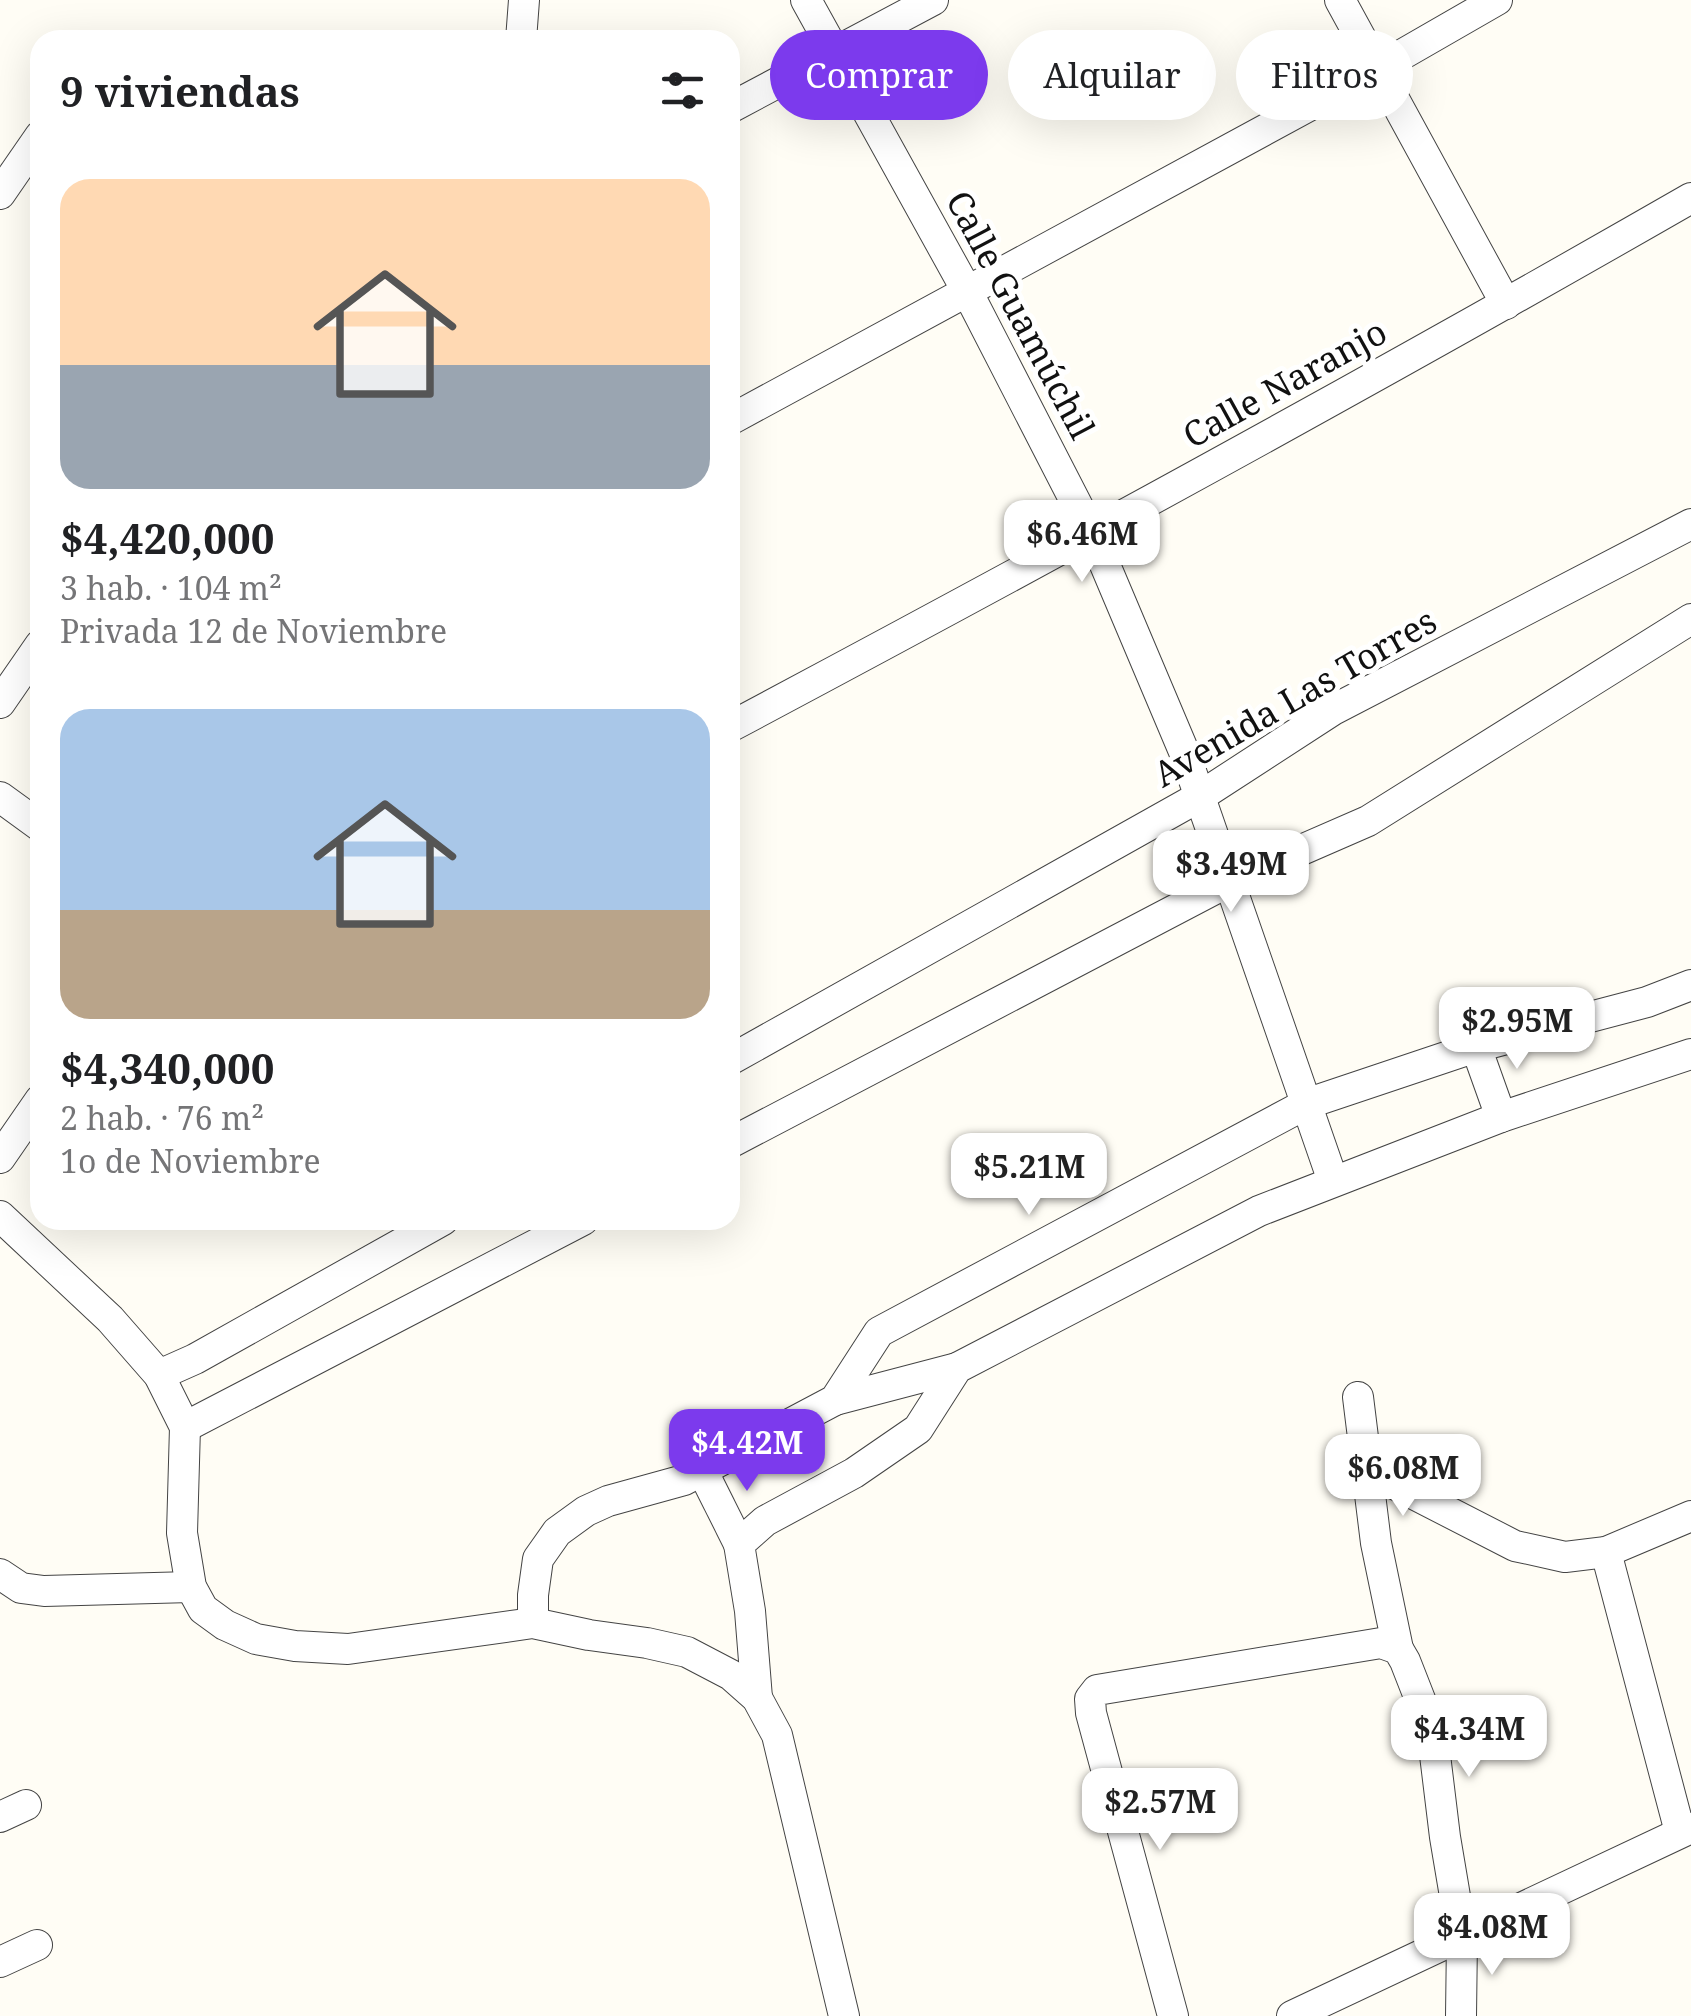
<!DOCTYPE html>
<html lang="es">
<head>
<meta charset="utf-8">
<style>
	:root { --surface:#fff; --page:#f2f2f2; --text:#202124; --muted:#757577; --accent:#7c3aed }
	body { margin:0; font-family:"Noto Serif",serif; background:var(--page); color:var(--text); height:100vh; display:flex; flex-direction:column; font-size:38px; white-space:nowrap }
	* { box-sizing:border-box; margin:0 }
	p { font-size:32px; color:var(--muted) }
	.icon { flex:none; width:55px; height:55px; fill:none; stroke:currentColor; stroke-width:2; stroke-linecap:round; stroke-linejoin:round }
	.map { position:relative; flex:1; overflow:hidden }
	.side { position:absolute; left:30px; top:30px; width:710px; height:1200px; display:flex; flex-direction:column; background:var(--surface); border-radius:30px; box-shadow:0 10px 40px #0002 }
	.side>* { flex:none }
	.hud { position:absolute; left:770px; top:30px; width:770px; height:90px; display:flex; gap:20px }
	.price { position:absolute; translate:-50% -85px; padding:0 22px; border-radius:20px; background:#fff; color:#222; font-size:32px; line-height:65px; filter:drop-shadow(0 2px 5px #0008) }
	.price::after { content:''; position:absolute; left:50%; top:60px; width:30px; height:22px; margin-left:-15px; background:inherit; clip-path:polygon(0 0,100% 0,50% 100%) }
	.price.current { background:var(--accent); color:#fff }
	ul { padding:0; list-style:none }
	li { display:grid; align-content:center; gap:20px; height:530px; padding:0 30px }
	li span { display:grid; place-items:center; height:310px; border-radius:30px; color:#555 }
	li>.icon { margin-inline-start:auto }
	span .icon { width:180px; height:180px; fill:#fffc; stroke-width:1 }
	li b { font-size:42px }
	h2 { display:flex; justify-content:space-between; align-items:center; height:120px; padding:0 30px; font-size:42px }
	.chip { padding:0 35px; border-radius:45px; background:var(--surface); box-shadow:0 10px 40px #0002; font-size:35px; line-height:90px }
	.chip.current { background:var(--accent); color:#fff }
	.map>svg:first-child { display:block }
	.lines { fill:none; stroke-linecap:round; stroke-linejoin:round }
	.minor-casing { stroke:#444; stroke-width:32 }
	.minor { stroke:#fff; stroke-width:30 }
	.labels { text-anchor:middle; stroke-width:10; stroke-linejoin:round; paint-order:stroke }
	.street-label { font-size:35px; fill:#111; stroke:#fff }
</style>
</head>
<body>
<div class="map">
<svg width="1691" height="2016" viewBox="0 0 1691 2016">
	<rect width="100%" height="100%" fill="#fffdf5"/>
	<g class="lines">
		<defs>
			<g id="minor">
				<path d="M 806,0 L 967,291 L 1092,534 L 1185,754 L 1333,1181"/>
				<path d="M 1340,0 L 1506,304"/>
				<path d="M 521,40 L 524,0"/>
				<path d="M 730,108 L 933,0"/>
				<path d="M 0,194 L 40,136"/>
				<path d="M 730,420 L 1377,69 L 1497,0"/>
				<path d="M 0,703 L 40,645"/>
				<path d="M 730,727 C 1053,555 1374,380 1691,198"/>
				<path d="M 0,797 L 40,826"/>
				<path d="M 1476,1047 L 1501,1117"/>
				<path d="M 730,1060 L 1199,797 L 1333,710 L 1691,524"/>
				<path d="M 730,1143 L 1228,882 L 1368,821 L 1691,619"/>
				<path d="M 0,1158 L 40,1100"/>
				<path d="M 0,1216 L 110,1319 L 159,1375 L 185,1427 L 182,1533 L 191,1587 L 203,1609 L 225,1625 L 256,1639 L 295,1646 L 348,1649 L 533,1623 L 589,1635 L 647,1643 L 687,1652 L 731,1675 L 757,1698 L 777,1735 L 844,2016"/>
				<path d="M 159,1375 L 195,1359 L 443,1220"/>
				<path d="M 1358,1397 L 1376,1543 L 1398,1649"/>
				<path d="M 835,1400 L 957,1368"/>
				<path d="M 185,1427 L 583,1220"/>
				<path d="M 702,1470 L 739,1544"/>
				<path d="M 1367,1470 L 1515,1546 L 1565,1557 L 1606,1552 L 1691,1516"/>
				<path d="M 1606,1552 L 1680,1832"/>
				<path d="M 0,1574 L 21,1588 L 44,1591 L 191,1587"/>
				<path d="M 533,1623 L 533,1595 L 538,1559 L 557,1532 L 586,1511 L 608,1501 L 684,1480 L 835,1400 L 879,1332 L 1306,1104 L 1476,1047 L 1647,1002 L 1691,985"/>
				<path d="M 757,1698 L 750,1611 L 739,1544 L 765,1521 L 854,1473 L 918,1429 L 957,1368 L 1259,1211 L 1501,1117 L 1691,1054"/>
				<path d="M 0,1817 L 26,1805"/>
				<path d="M 0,1962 L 37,1945"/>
				<path d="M 1173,2016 L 1091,1713 L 1090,1699 L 1097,1690 L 1381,1643 L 1398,1649 L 1405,1661 L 1423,1707 L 1435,1755 L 1445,1837 L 1462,1938 L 1461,2016"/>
				<path d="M 1292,2016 L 1691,1828"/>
			</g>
		</defs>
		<use href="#minor" class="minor-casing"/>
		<use href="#minor" class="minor"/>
	</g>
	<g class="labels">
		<g class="street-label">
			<text transform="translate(1020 315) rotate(62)" y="12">Calle Guamúchil</text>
			<text transform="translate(1285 384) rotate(-29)" y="12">Calle Naranjo</text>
			<text transform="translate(1295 698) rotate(-30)" y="12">Avenida Las Torres</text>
		</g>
	</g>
</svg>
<b class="price" style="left:1082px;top:585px">$6.46M</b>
<b class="price" style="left:1231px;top:915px">$3.49M</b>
<b class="price" style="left:1517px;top:1072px">$2.95M</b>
<b class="price" style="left:1029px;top:1218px">$5.21M</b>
<b class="price current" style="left:747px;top:1494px">$4.42M</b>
<b class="price" style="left:1403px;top:1519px">$6.08M</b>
<b class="price" style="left:1469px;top:1780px">$4.34M</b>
<b class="price" style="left:1160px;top:1853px">$2.57M</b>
<b class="price" style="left:1492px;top:1978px">$4.08M</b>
<div class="hud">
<a class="chip current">Comprar</a>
<a class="chip">Alquilar</a>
<a class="chip">Filtros</a>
</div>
<section class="side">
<h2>9 viviendas<svg class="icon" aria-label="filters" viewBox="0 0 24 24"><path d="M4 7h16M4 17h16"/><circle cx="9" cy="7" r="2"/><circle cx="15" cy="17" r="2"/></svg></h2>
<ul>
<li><span style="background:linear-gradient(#ffd9b3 60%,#9aa5b1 0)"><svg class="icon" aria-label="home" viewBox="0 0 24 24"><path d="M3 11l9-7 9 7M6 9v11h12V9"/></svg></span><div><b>$4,420,000</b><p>3 hab. · 104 m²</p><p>Privada 12 de Noviembre</p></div></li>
<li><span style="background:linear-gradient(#a9c7e8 65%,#b9a48a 0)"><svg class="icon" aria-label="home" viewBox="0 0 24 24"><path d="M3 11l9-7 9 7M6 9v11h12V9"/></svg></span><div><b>$4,340,000</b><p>2 hab. · 76 m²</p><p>1o de Noviembre</p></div></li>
</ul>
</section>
</div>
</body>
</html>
